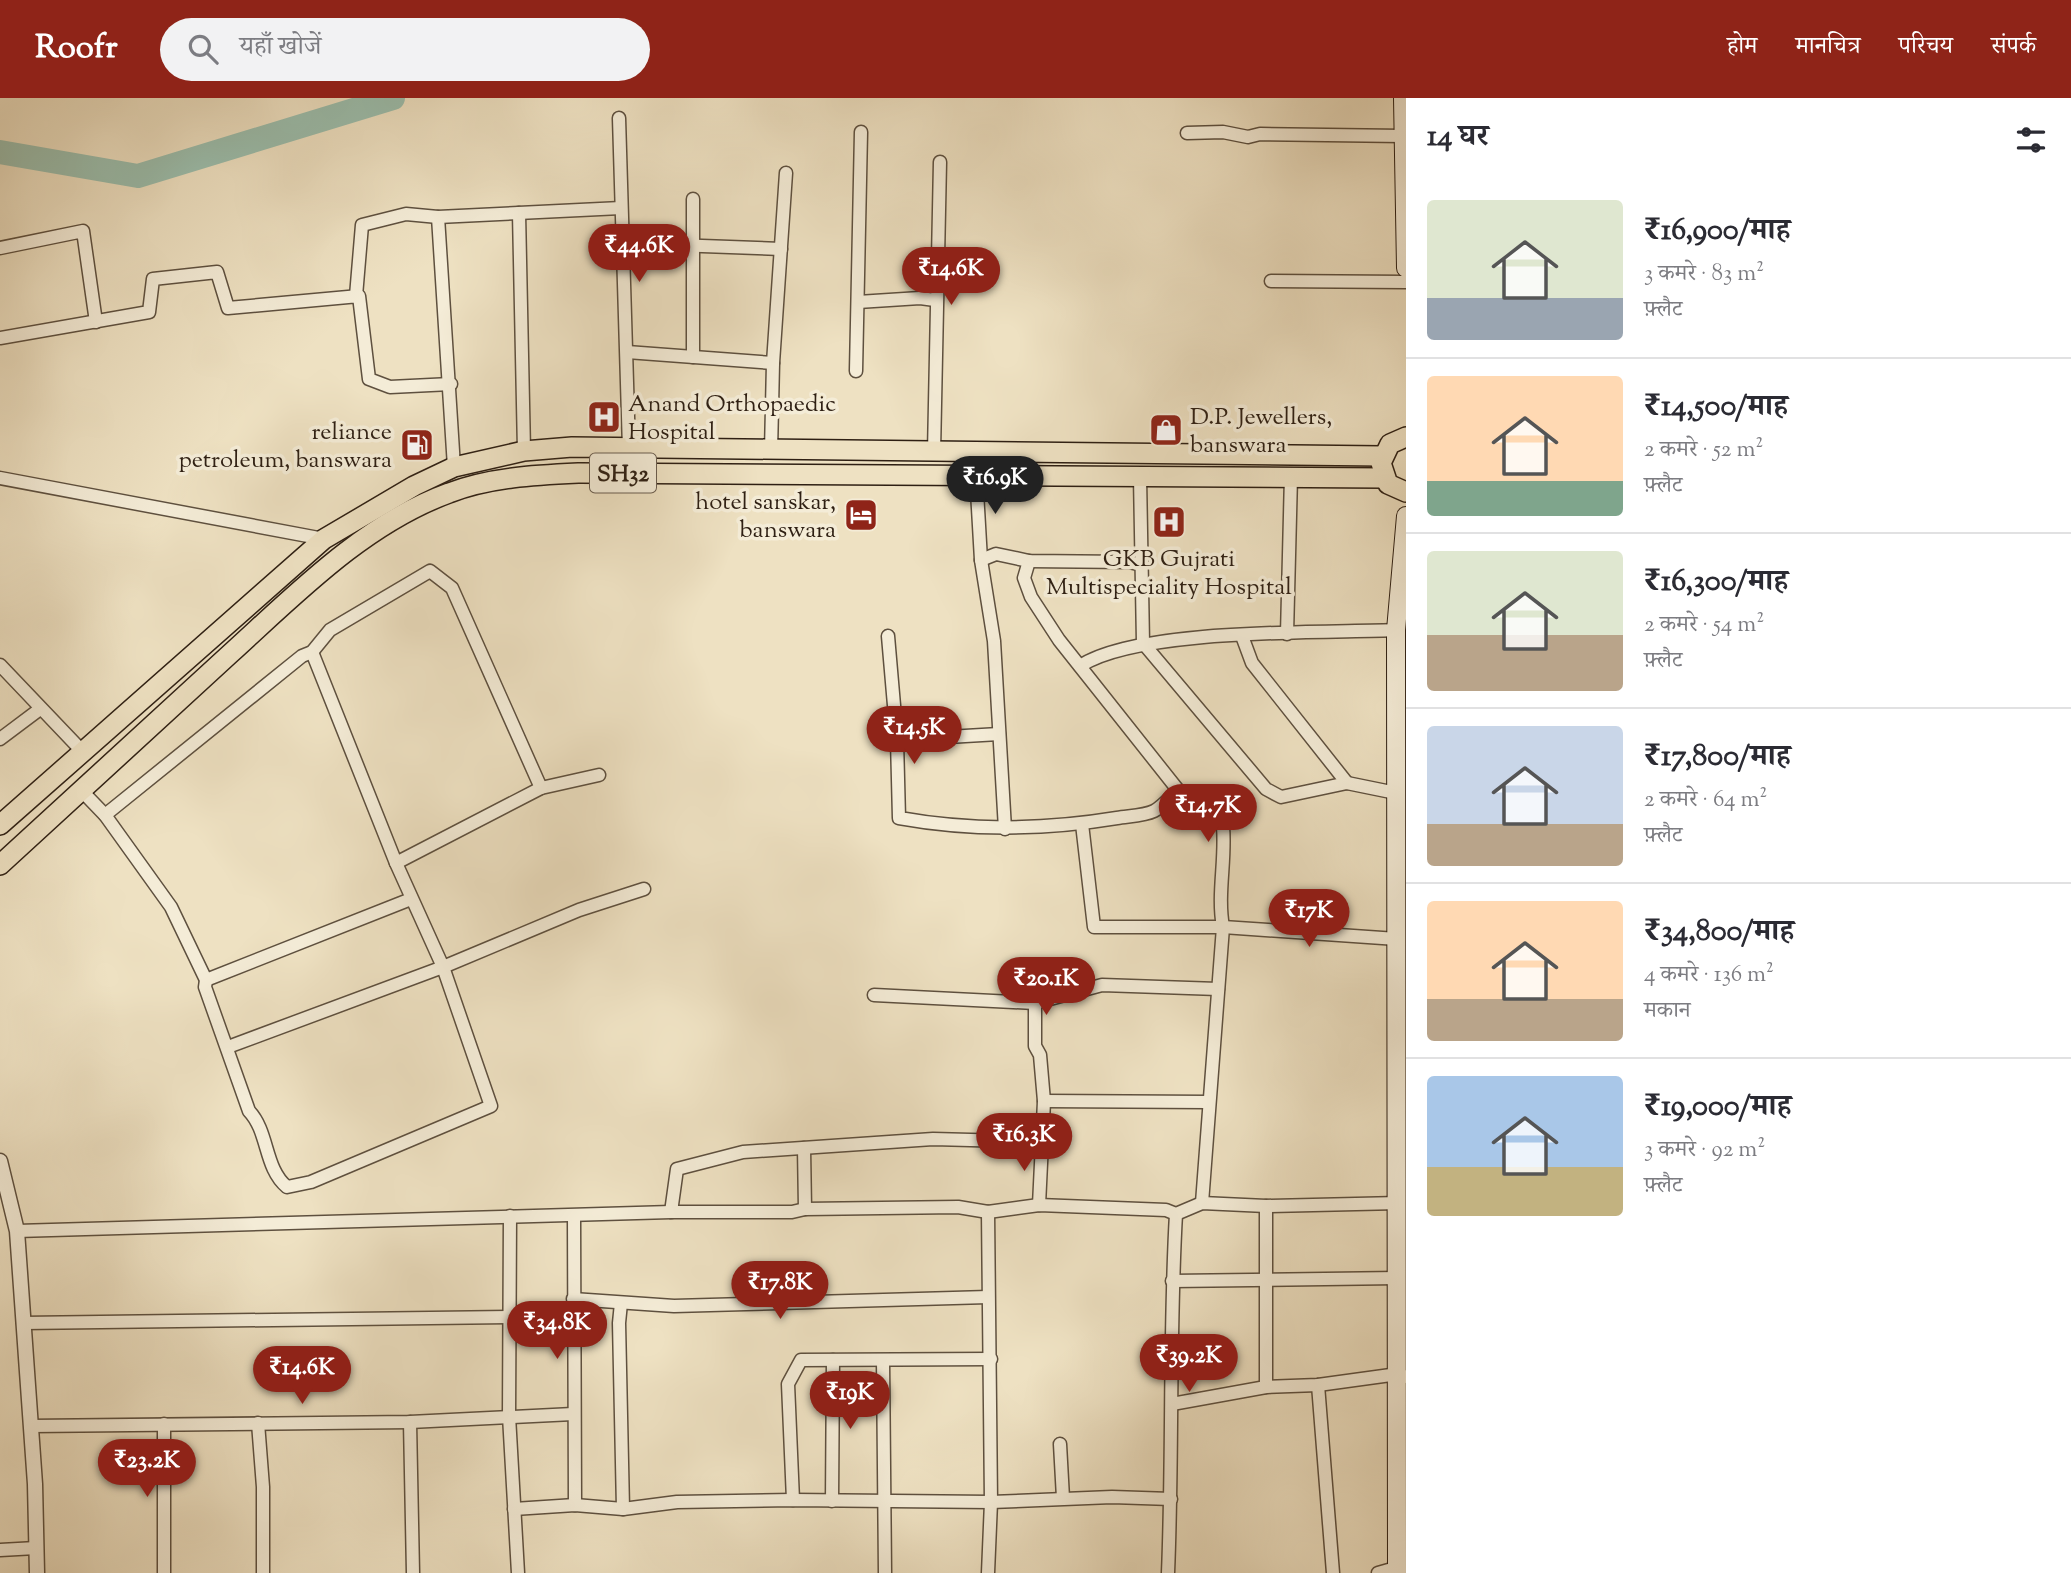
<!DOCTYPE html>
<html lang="hi">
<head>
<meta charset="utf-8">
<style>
	:root { --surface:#fff; --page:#f2f2f3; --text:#2b2b33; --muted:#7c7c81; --line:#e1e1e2; --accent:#8f2418 }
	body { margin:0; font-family:"Sorts Mill Goudy","Noto Serif Devanagari",serif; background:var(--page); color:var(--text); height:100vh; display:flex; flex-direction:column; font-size:26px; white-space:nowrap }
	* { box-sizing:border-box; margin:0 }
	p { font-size:23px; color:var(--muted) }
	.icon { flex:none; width:38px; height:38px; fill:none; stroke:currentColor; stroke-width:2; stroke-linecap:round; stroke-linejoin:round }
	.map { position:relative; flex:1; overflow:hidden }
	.side { display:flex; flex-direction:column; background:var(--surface); width:665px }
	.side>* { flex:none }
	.price { position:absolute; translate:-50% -60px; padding:0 16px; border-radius:24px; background:var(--accent); color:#fff; font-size:23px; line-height:46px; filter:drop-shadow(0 2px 4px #0008) }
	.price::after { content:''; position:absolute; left:50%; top:42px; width:21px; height:16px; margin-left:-10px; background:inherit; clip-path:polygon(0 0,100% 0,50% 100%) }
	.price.active { background:#222; color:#fff }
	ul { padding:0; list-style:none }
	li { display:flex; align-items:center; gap:21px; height:175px; padding:0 21px }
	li+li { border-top:2px solid var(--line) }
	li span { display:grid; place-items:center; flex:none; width:196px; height:140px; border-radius:7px; color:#555 }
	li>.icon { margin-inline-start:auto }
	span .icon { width:84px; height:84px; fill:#fffc; stroke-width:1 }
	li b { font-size:30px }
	h2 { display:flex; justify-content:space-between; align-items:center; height:84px; padding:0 21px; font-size:30px }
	header { display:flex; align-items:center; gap:42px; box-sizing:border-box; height:98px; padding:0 35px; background:var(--accent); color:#fff }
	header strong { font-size:33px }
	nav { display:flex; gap:38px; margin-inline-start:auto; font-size:24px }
	.search { width:490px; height:63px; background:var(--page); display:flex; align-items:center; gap:18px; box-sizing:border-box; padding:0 24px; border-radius:38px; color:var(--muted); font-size:26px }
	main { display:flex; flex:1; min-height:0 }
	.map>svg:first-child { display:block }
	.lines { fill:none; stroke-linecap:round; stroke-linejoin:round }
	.river { stroke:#9bbead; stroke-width:24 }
	.minor-casing { stroke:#5e503f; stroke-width:15 }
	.tertiary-casing { stroke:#5e503f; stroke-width:17 }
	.secondary-casing { stroke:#2e1f13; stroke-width:20 }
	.primary-casing { stroke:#2e1f13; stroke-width:22 }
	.minor { stroke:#f4ecd7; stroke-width:12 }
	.tertiary { stroke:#f4ecd7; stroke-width:14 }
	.secondary { stroke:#f4ecd7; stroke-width:18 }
	.primary { stroke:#eee1c2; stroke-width:19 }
	.labels { text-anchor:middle; stroke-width:7; stroke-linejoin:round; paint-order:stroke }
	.shield { fill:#f4ecd7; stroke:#695c4e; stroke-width:2 }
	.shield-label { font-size:23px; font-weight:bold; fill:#2e1f13 }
	.poi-label { font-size:24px; fill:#2e1f13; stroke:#f4ecd7; text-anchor:start }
</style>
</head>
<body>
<header>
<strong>Roofr</strong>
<div class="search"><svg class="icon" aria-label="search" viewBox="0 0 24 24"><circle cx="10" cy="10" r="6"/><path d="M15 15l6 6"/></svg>यहाँ खोजें</div>
<nav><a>होम</a><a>मानचित्र</a><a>परिचय</a><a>संपर्क</a></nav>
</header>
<main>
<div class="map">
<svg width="1406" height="1475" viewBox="0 0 1406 1475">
	<rect width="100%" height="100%" fill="#eee1c2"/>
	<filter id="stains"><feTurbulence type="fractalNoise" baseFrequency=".00286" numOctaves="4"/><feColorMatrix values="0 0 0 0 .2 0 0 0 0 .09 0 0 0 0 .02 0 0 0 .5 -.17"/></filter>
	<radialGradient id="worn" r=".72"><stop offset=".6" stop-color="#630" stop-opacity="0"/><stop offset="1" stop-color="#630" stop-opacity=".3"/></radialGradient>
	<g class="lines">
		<path class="river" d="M 0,54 L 138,78 L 393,0"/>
		<defs>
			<g id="minor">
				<path d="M 619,20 L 629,351"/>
				<path d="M 1187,35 L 1223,34 L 1248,39 L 1260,36 L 1403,38"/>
				<path d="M 693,101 L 693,259"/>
				<path d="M 519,115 L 524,353"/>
				<path d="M 438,119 L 454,369"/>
				<path d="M 620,145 L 781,151"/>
				<path d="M 0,150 L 83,133 L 96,224"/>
				<path d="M 1271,183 L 1406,184"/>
				<path d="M 356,198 L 362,127 L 406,116 L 438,119 L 621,110"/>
				<path d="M 858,204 L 920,200 L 935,202"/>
				<path d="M 0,240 L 149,214 L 153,181 L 217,174 L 228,210 L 359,198 L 369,281 L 390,289 L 451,286"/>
				<path d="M 627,254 L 773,265"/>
				<path d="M 856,273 L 861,34"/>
				<path d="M 771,353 L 773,265 L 786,75"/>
				<path d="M 934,354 L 940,64"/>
				<path d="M 976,376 L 981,462 L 994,543 L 1005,731"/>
				<path d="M 1140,379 L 1143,545 L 1266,691 L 1281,699 L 1347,685 L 1396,695"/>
				<path d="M 0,380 L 324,441"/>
				<path d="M 981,462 L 996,456 L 1029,463 L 1129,464 L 1142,467"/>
				<path d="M 1029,463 L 1024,480 L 1031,499 L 1059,542 L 1178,692 L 1223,729 C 1226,762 1217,796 1223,829 L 1202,1105"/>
				<path d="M 1287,536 L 1291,378"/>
				<path d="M 888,538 L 897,642 L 899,720 C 971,733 1044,732 1117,720 C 1128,718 1144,718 1154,713 C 1162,709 1171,698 1178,692"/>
				<path d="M 1242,538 L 1252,565 L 1347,685"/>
				<path d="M 0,567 L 82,653"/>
				<path d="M 1080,568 C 1137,530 1322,535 1396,532"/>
				<path d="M 0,641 L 40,611"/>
				<path d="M 897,642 L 999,636"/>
				<path d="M 80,691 L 105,717 L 171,809 L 206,882 L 205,889 L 249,1013 C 269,1034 264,1070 287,1089 L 311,1084 L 491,1008 L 443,869 L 396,765 L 312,554"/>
				<path d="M 105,717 L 302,558 L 312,554 L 330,532 L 430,473 L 452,490 L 541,690"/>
				<path d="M 1082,726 L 1094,829 L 1223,829 L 1397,841"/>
				<path d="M 396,765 L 541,690 L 599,677"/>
				<path d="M 206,882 L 411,801"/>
				<path d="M 874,897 L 1035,905 L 1102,887 L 1218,891"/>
				<path d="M 1035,905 L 1035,948 L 1040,957 L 1044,1003 L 1039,1107"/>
				<path d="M 228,949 L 443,869 L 579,812 L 644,791"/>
				<path d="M 1044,1003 L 1208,1004"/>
				<path d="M 804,1050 L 805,1111"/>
				<path d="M 1266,1108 L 1266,1289"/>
				<path d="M 671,1114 L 677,1071 L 743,1054 L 933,1041 L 1043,1044"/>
				<path d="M 988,1114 L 991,1404 L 988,1475"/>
				<path d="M 510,1118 L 509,1318 L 518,1475"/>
				<path d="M 574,1118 L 575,1407"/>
				<path d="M 17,1133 L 671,1114 L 792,1114 L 805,1111 L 958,1109 L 988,1114 L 1039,1107 L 1166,1112 L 1176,1116 L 1202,1105 L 1266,1108 L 1399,1105"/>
				<path d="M 1172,1183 L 1398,1180"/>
				<path d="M 573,1201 L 674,1208 L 988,1199"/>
				<path d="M 621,1205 L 619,1225 L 623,1411"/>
				<path d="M 23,1225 L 509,1219"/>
				<path d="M 883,1263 L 885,1475"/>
				<path d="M 1318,1287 L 1333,1475"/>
				<path d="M 1172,1306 L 1266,1289 L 1318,1287 L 1398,1276 L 1406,1279"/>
				<path d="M 410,1324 L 413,1475"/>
				<path d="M 258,1325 L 263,1389 L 263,1475"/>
				<path d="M 31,1328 L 410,1324 L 573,1316"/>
				<path d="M 1060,1346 L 1063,1400"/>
				<path d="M 793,1402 L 788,1286 L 801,1262 L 991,1261"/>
				<path d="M 832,1403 L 833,1262"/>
				<path d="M 514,1411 L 575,1407 L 623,1411 L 677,1404 L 793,1402 L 991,1404 L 1112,1399 L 1171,1401"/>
				<path d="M 0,1452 L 36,1450"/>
				<path d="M 164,1475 L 164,1326"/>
				<path d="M 1168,1475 C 1173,1355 1169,1235 1176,1116"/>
				<path d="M 1378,1475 L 1399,1469"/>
			</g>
			<path id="tertiary" d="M 0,1063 L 17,1133 L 35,1386 L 37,1475"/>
			<g id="secondary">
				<path d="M 1403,0 L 1406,170"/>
				<path d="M 1397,1475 L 1396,532 L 1406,418"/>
			</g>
			<g id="primary">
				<path d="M 1406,339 L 1390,346 L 1381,365 L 1388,386 L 1406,394"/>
				<path d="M 0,727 L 324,441 L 414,388 L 454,369 L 524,353 L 572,349 L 1382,358"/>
				<path d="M 0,767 C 77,696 154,625 231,555 C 297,495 364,426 449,395 C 490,379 537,377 580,375 L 1384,380"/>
			</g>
		</defs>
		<use href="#minor" class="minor-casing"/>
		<use href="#tertiary" class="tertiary-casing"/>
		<use href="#secondary" class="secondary-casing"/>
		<use href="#primary" class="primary-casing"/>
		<use href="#minor" class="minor"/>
		<use href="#tertiary" class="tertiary"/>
		<use href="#secondary" class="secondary"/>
		<use href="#primary" class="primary"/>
	</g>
	<defs>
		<symbol id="hospital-square" viewBox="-11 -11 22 22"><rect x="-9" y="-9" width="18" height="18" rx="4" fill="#8f2418" stroke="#f4ecd7"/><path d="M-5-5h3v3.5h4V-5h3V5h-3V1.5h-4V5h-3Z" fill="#fff"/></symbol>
		<symbol id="shop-square" viewBox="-11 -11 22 22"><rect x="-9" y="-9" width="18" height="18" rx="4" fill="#8f2418" stroke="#f4ecd7"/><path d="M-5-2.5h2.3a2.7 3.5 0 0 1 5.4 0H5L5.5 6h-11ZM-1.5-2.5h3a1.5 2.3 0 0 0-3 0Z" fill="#fff"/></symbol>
		<symbol id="fuel-square" viewBox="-11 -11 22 22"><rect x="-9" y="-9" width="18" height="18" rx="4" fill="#8f2418" stroke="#f4ecd7"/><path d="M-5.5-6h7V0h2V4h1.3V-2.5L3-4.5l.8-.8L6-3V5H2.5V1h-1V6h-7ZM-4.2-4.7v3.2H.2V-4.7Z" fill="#fff"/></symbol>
		<symbol id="hotel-square" viewBox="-11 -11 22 22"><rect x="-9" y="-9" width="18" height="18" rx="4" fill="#8f2418" stroke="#f4ecd7"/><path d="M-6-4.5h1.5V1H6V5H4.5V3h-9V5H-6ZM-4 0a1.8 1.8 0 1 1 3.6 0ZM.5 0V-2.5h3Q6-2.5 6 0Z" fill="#fff"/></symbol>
	</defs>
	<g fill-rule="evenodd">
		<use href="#hospital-square" x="585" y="300" width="38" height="38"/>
		<use href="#shop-square" x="1147" y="313" width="38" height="38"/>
		<use href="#fuel-square" x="398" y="328" width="38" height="38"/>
		<use href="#hotel-square" x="842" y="398" width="38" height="38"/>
		<use href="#hospital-square" x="1150" y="405" width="38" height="38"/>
	</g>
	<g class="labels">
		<rect class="shield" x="590" y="355.5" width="66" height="39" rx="5"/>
		<g class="shield-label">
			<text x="623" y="383">SH32</text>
		</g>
		<g class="poi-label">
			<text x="628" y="313">Anand Orthopaedic<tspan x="628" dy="28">Hospital</tspan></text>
			<text x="1190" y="326">D.P. Jewellers,<tspan x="1190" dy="28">banswara</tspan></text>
			<text x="392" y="341" text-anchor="end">reliance<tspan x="392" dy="28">petroleum, banswara</tspan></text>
			<text x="836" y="411" text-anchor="end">hotel sanskar,<tspan x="836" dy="28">banswara</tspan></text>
			<text x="1169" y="468" text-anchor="middle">GKB Gujrati<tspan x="1169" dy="28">Multispeciality Hospital</tspan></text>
		</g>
	</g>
	<rect width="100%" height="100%" filter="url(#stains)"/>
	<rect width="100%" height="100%" fill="url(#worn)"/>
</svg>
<b class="price" style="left:639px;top:186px">₹44.6K</b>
<b class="price" style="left:951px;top:209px">₹14.6K</b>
<b class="price active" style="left:995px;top:418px">₹16.9K</b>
<b class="price" style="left:914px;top:668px">₹14.5K</b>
<b class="price" style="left:1208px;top:746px">₹14.7K</b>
<b class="price" style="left:1309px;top:851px">₹17K</b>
<b class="price" style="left:1046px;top:919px">₹20.1K</b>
<b class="price" style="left:1024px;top:1075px">₹16.3K</b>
<b class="price" style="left:780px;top:1223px">₹17.8K</b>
<b class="price" style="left:557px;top:1263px">₹34.8K</b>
<b class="price" style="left:1189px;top:1296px">₹39.2K</b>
<b class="price" style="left:302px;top:1308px">₹14.6K</b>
<b class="price" style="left:850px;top:1333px">₹19K</b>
<b class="price" style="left:147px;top:1401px">₹23.2K</b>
</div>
<section class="side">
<h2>14 घर<svg class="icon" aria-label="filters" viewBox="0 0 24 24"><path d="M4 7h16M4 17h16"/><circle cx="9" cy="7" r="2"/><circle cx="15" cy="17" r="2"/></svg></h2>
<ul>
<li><span style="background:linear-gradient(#dfe7d0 70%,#9aa5b1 0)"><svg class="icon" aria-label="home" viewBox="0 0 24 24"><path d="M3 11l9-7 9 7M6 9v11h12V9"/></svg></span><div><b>₹16,900/माह</b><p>3 कमरे · 83 m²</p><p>फ़्लैट</p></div></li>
<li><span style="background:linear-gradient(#ffd9b3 75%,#7fa58c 0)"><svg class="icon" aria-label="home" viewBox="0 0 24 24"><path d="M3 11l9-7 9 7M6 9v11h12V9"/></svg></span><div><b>₹14,500/माह</b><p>2 कमरे · 52 m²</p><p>फ़्लैट</p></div></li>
<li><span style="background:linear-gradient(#dfe7d0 60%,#b9a48a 0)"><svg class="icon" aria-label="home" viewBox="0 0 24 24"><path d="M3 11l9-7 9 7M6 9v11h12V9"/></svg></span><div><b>₹16,300/माह</b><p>2 कमरे · 54 m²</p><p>फ़्लैट</p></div></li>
<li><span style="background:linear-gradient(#c9d6e8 70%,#b9a48a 0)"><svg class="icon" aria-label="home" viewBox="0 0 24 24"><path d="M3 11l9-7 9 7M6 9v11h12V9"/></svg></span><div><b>₹17,800/माह</b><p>2 कमरे · 64 m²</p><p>फ़्लैट</p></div></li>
<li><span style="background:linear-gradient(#ffd9b3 70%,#b9a48a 0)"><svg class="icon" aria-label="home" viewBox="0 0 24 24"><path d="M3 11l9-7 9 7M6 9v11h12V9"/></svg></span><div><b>₹34,800/माह</b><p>4 कमरे · 136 m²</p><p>मकान</p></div></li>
<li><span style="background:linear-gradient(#a9c7e8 65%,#c2b280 0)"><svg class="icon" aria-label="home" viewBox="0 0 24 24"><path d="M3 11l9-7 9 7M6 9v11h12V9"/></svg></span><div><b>₹19,000/माह</b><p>3 कमरे · 92 m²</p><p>फ़्लैट</p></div></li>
</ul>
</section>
</main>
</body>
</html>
